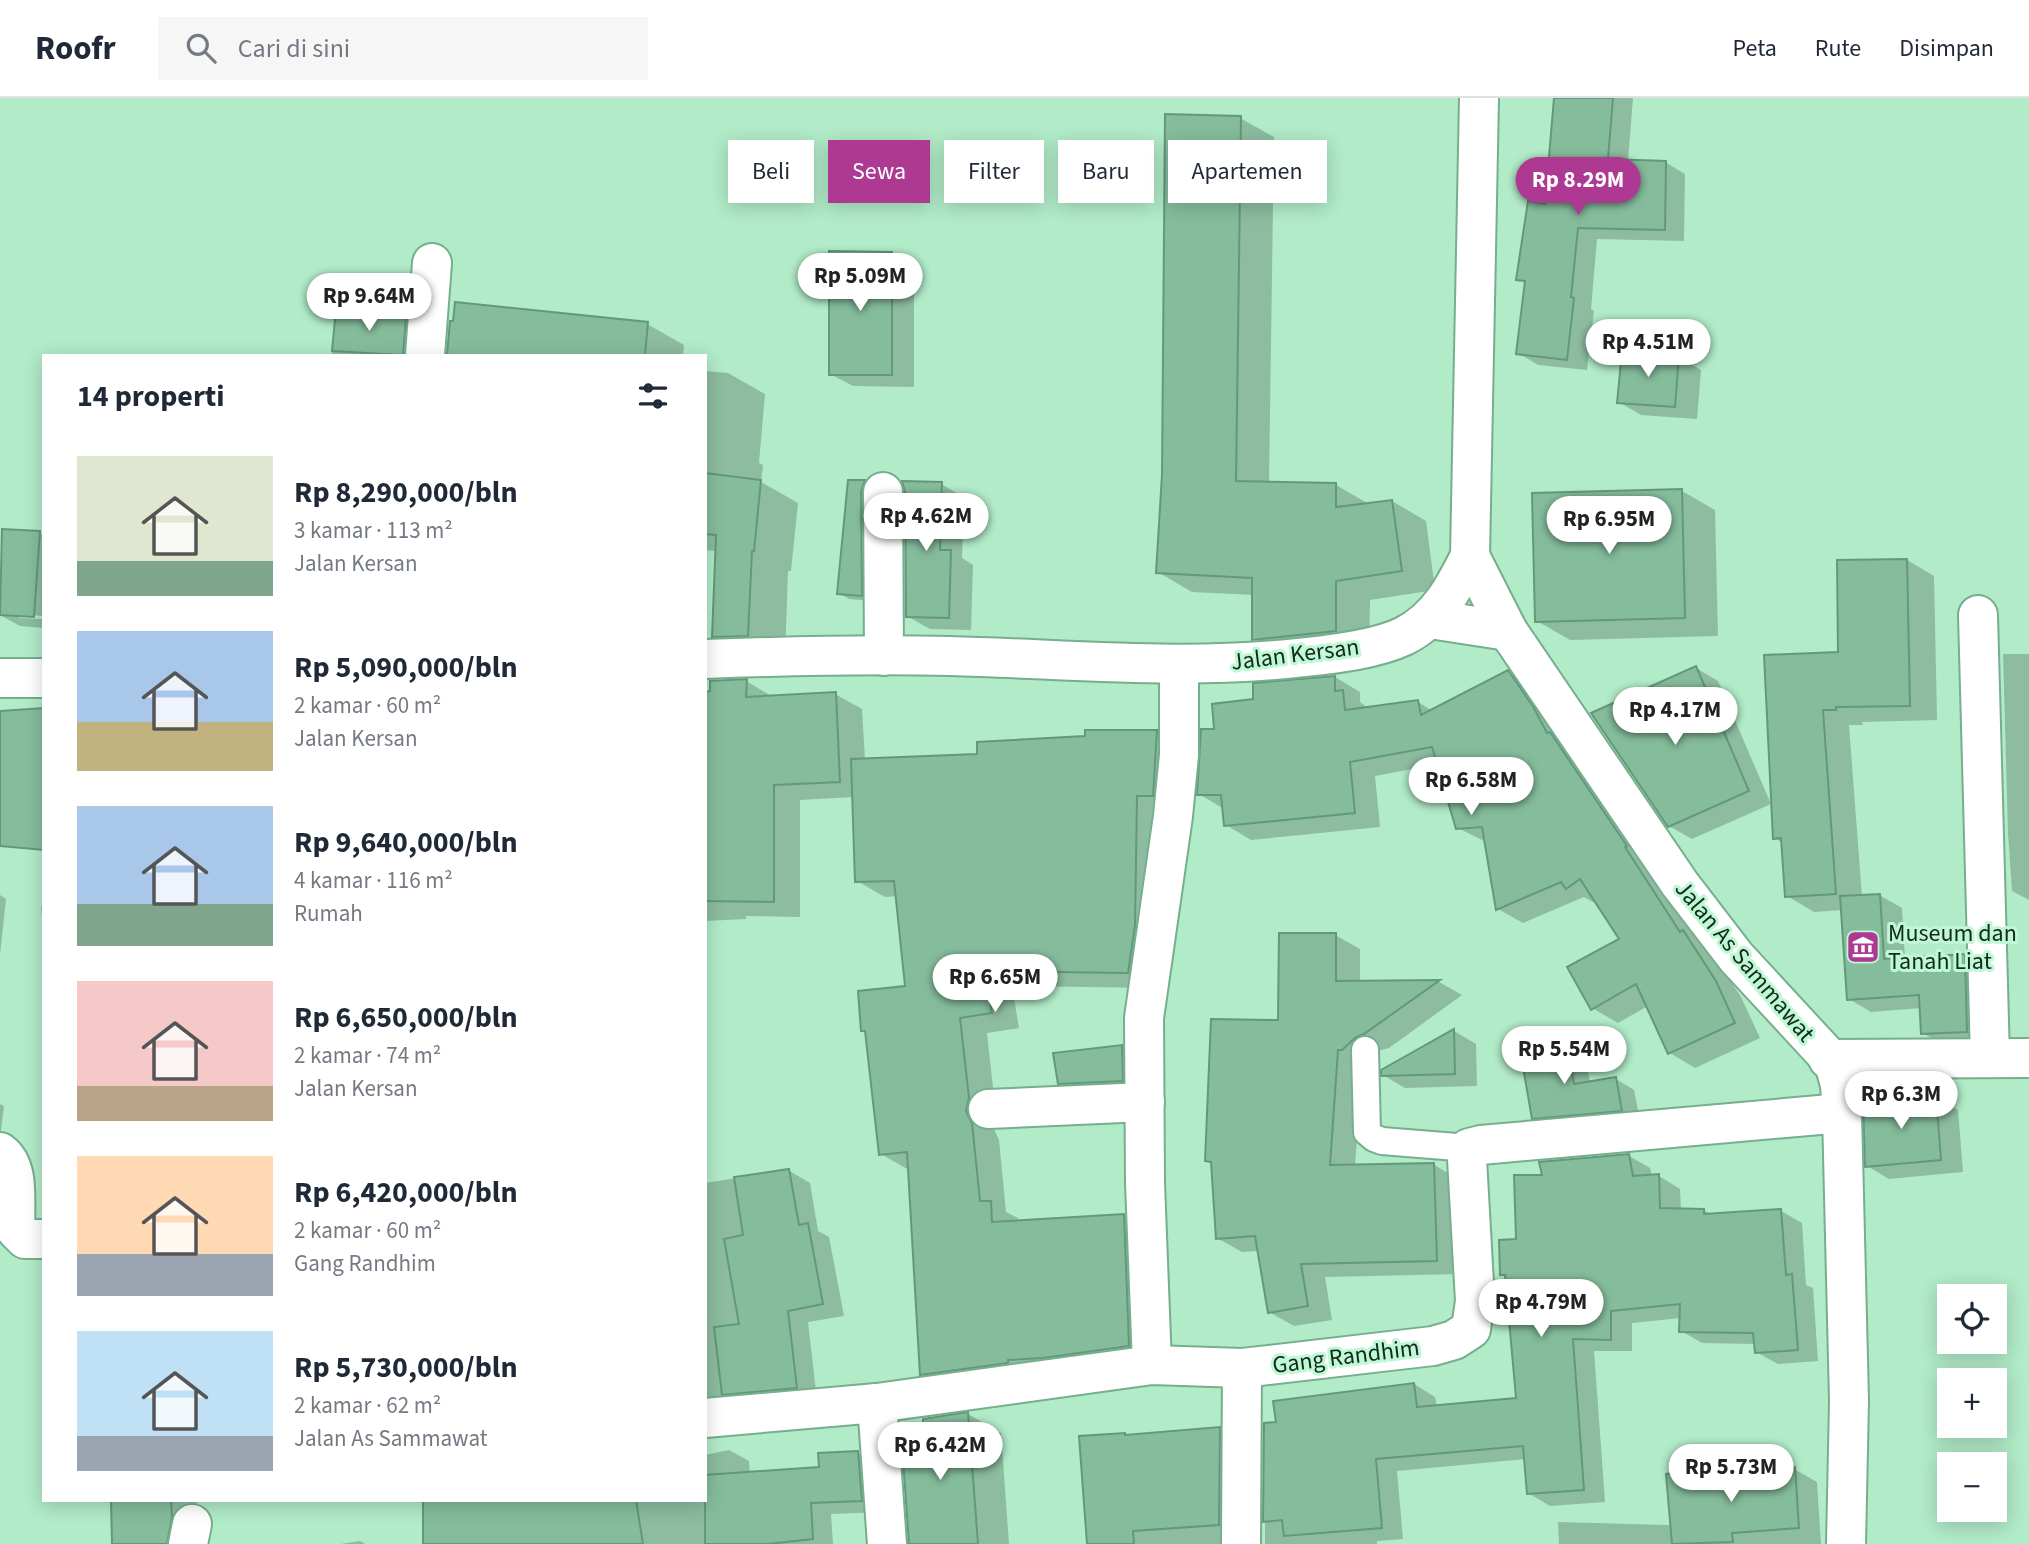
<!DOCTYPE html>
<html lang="id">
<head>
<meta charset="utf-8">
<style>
	:root { --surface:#fff; --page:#f6f6f7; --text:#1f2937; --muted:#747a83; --line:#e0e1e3; --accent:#ad3992 }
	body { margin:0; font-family:"Source Sans 3",sans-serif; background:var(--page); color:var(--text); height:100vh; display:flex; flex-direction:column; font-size:26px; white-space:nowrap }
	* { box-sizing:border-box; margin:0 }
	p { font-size:23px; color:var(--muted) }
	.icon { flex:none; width:38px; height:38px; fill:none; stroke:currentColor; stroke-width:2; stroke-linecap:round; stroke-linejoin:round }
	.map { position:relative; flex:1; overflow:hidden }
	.side { position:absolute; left:42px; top:256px; width:665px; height:1148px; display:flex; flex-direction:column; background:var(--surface); border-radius:0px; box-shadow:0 4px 18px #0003 }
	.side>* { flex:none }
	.guide { position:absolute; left:728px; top:42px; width:665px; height:63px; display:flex; gap:14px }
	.controls { position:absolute; left:1937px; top:1186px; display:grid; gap:14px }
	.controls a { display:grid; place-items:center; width:70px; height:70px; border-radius:0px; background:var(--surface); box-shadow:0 4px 18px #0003; font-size:35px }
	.price { position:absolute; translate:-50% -60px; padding:0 16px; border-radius:24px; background:#fff; color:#222; font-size:23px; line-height:46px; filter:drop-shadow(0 2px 4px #0008) }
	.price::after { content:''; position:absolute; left:50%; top:42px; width:21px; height:16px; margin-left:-10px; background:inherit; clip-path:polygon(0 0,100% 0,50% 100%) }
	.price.current { background:var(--accent); color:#fff }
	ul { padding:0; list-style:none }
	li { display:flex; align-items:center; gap:21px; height:175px; padding:0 35px }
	li span { display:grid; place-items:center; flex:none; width:196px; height:140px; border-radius:0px; color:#555 }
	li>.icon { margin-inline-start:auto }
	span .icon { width:84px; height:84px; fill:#fffc; stroke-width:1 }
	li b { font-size:30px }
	h2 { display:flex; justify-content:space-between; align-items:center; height:84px; padding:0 35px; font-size:30px }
	.chip { padding:0 24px; border-radius:0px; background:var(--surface); box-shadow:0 4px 18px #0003; font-size:24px; line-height:63px }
	.chip.current { background:var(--accent); color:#fff }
	header { display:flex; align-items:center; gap:42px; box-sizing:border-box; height:98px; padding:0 35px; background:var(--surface); border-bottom:2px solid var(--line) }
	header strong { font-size:33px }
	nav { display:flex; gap:38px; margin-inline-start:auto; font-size:24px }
	.search { width:490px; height:63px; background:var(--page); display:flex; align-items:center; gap:18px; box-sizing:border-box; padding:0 24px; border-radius:0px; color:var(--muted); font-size:26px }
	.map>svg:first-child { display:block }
	.shadow { fill:#0003; fill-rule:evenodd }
	.building { fill:#85bd9c; stroke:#62997a; stroke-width:2 }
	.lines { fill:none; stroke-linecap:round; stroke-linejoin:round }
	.lane-casing { stroke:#76ae8e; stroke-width:30 }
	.street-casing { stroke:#76ae8e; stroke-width:42 }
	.lane { stroke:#fff; stroke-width:26 }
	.street { stroke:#fff; stroke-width:38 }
	.labels { text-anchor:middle; stroke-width:6; stroke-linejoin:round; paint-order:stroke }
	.street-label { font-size:24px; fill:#13291d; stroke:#bef8d5 }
	.poi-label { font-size:24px; fill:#13291d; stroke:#bef8d5; text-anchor:start }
</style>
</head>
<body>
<header>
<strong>Roofr</strong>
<div class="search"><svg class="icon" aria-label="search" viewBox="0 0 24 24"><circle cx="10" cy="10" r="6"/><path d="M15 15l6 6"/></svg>Cari di sini</div>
<nav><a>Peta</a><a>Rute</a><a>Disimpan</a></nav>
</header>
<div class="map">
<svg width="2029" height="1446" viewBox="0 0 2029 1446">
	<rect width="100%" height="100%" fill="#b1ebc8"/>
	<g class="shadow">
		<path d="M 1556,0 L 1633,0 L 1628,63 L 1665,64 L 1685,76 L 1684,143 L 1597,141 L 1591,211 L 1594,213 L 1587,272 L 1538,267 L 1518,255 L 1526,186 L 1518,181 L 1547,108 Z"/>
		<path d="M 1240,20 L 1274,39 L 1269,385 L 1336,387 L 1369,406 L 1392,403 L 1426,423 L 1435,492 L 1370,502 L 1369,552 L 1288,560 L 1254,541 L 1254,497 L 1192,494 L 1158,474 Z"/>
		<path d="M 892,156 L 914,168 L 914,289 L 853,288 L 830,276 Z"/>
		<path d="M 337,212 L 405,220 L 428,233 L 427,257 L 332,257 Z"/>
		<path d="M 451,225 L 647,226 L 684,247 L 683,257 L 447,257 Z"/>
		<path d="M 1679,259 L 1701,272 L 1697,321 L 1641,317 L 1619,304 Z"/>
		<path d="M 705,273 L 728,275 L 765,296 L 759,365 L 763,367 L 761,384 L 798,405 L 791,473 L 788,473 L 785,558 L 750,559 L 714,538 L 717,453 L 705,452 Z"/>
		<path d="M 850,384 L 864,384 L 875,390 L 872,503 L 849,501 L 839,495 Z"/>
		<path d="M 941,386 L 964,399 L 962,460 L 973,467 L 971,532 L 930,531 L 907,518 Z"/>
		<path d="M 1682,393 L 1715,412 L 1718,538 L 1570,542 L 1537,523 Z"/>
		<path d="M 3,433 L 40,435 L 44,438 L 44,530 L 20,528 L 0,517 ZM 19,516 L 43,518 L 43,521 L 19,520 Z"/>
		<path d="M 1907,462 L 1934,478 L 1937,622 L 1862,624 L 1863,627 L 1849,627 L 1862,799 L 1879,797 L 1902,810 L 1905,861 L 1965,858 L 1987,871 L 1989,946 L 1945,947 L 1922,935 L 1921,910 L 1871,914 L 1849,901 L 1843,812 L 1814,814 L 1787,798 L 1783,745 L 1775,740 L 1840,556 Z"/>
		<path d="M 2003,556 L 2029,556 L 2029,802 L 2012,793 L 2008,735 Z"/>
		<path d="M 1696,570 L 1718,583 L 1771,706 L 1692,741 L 1669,728 Z"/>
		<path d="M 1508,574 L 1534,589 L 1708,848 L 1741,899 L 1760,940 L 1695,970 L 1670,955 L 1648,908 L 1618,925 L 1592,910 L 1621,841 L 1596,802 L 1593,804 L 1584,799 L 1523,825 L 1498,811 L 1486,744 L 1458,730 L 1439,666 L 1375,678 L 1380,729 L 1251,742 L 1226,727 L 1224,711 L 1199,696 L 1216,633 L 1255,603 L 1255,587 L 1335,579 L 1360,594 L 1360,604 L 1369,611 L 1418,604 L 1433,613 Z"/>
		<path d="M 746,583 L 773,599 L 835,596 L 862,611 L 865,662 L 979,657 L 1157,633 L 1184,649 L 1156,890 L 1012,888 L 1019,930 L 987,935 L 996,1017 L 993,1029 L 999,1042 L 1006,1114 L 1018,1120 L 1018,1124 L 1124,1118 L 1151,1134 L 1156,1263 L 949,1292 L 922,1276 L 909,1072 L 881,1056 L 867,934 L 863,932 L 907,890 L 897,798 L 885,799 L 857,783 L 854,699 L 800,702 L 800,819 L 746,818 L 746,821 L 705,823 L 705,595 Z"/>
		<path d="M 0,797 L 6,801 L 0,857 Z"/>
		<path d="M 41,809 L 44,809 L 44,840 Z"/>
		<path d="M 1335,837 L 1360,851 L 1360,885 L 1439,884 L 1462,897 L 1389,950 L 1381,952 L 1367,965 L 1362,965 L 1355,1068 L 1433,1066 L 1458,1081 L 1461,1176 L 1325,1179 L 1332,1222 L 1294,1228 L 1269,1214 L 1259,1153 L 1242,1154 L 1217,1140 L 1213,1066 L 1206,1062 L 1279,924 Z"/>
		<path d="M 1454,933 L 1476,946 L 1477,988 L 1405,990 L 1383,977 L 1383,973 Z"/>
		<path d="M 1566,946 L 1585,956 L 1590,985 L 1616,981 L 1634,992 L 1640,1022 L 1552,1030 L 1534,1019 Z"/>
		<path d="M 1122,949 L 1144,962 L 1144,995 L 1082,998 L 1060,985 Z"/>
		<path d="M 1935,999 L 1958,1012 L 1963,1074 L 1889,1081 L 1867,1068 Z"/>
		<path d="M 0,1006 L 4,1008 L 0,1040 Z"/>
		<path d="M 1629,1058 L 1650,1070 L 1652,1078 L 1659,1078 L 1680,1091 L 1681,1112 L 1703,1112 L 1712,1117 L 1781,1113 L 1802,1125 L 1806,1187 L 1813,1190 L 1818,1263 L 1778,1266 L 1756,1254 L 1756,1246 L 1702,1245 L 1681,1233 L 1681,1220 L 1632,1225 L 1632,1253 L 1594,1253 L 1605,1404 L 1550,1408 L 1528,1395 L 1526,1361 L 1397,1373 L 1403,1441 L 1377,1443 L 1377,1446 L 1265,1446 L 1265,1327 L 1278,1325 L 1414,1286 L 1435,1299 L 1437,1309 L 1518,1302 L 1507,1179 L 1502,1176 L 1544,1079 Z"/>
		<path d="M 788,1072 L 810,1085 L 818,1133 L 829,1139 L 844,1218 L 808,1224 L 817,1302 L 705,1328 L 705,1085 Z"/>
		<path d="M 968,1316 L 1001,1335 L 1009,1446 L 910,1446 L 925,1333 Z"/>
		<path d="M 1219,1331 L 1241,1343 L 1240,1446 L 1089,1446 L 1128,1339 Z"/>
		<path d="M 729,1352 L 749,1363 L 750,1376 L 820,1371 L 858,1355 L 879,1367 L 882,1414 L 831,1416 L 833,1446 L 544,1446 L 530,1402 L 705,1402 L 705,1357 Z"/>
		<path d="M 1794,1371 L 1817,1384 L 1821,1446 L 1559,1446 L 1558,1424 L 1668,1427 L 1673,1430 L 1726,1373 L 1732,1376 Z"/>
		<path d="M 112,1402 L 197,1402 L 198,1435 L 196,1446 L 114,1446 Z"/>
		<path d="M 360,1443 L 365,1446 L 341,1446 Z"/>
	</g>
	<g class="building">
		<path d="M 1554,0 L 1613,0 L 1608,61 L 1666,63 L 1665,132 L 1578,130 L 1571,199 L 1574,200 L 1567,262 L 1516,256 L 1525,183 L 1516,182 L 1528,103 L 1545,106 Z"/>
		<path d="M 1165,16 L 1241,18 L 1236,383 L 1336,385 L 1336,409 L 1392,402 L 1402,473 L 1336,483 L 1336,533 L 1252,542 L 1252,480 L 1156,475 L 1162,377 Z"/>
		<path d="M 829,153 L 892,154 L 892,277 L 829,277 Z"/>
		<path d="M 455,204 L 648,224 L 645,257 L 447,257 L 450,223 L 453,223 Z"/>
		<path d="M 336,211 L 406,218 L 403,257 L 332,253 Z"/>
		<path d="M 1622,253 L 1679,257 L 1675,309 L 1617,305 Z"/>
		<path d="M 705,375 L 761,382 L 754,453 L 752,453 L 748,538 L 712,539 L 716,437 L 705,436 Z"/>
		<path d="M 848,382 L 865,382 L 861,394 L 862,498 L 837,496 Z"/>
		<path d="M 902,383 L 942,384 L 940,452 L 951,452 L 949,520 L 906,519 L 905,394 Z"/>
		<path d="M 1682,391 L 1685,520 L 1535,524 L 1532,395 Z"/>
		<path d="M 2,431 L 40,433 L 34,519 L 0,517 Z"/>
		<path d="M 1907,461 L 1910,608 L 1836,609 L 1836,612 L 1823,612 L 1836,796 L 1785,799 L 1781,740 L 1773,741 L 1764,557 L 1838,554 L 1837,462 Z"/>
		<path d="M 1696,568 L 1749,693 L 1668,729 L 1591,615 Z"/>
		<path d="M 1508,572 L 1534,610 L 1547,635 L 1550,634 L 1627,748 L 1625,749 L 1680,834 L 1683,832 L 1716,883 L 1735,925 L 1668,956 L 1636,886 L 1591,912 L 1567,869 L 1619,841 L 1580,781 L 1566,791 L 1561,784 L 1496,812 L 1482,729 L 1456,731 L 1432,649 L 1350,664 L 1355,715 L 1224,728 L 1221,697 L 1197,697 L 1201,631 L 1214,631 L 1212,606 L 1253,601 L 1253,585 L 1335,578 L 1335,593 L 1343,592 L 1345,612 L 1418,602 L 1421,617 Z"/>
		<path d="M 747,581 L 746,599 L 836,594 L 840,684 L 774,687 L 774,804 L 705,803 L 705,594 L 710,593 L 710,583 Z"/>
		<path d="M 44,610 L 44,752 L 0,748 L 0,613 Z"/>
		<path d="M 1085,632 L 1157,632 L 1153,698 L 1137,698 L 1135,827 L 1128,875 L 985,873 L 992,915 L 960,920 L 969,1000 L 966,1013 L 972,1025 L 980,1103 L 991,1103 L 992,1124 L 1124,1116 L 1129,1248 L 1043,1260 L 1008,1262 L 1008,1265 L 920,1277 L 907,1054 L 879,1057 L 865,933 L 861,933 L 858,893 L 905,888 L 894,783 L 855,784 L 851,661 L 977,656 L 977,644 L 1085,638 Z"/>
		<path d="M 1880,796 L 1884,861 L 1965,856 L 1967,934 L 1921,936 L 1919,897 L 1847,902 L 1840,798 Z"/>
		<path d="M 1279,835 L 1336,835 L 1336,883 L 1440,882 L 1364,936 L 1356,939 L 1342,952 L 1338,952 L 1330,1067 L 1434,1065 L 1437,1163 L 1301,1166 L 1308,1208 L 1268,1215 L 1255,1138 L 1216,1141 L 1211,1064 L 1205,1063 L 1211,921 L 1278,922 Z"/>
		<path d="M 1454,931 L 1455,976 L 1381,978 L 1381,972 Z"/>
		<path d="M 1567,944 L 1574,986 L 1616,979 L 1622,1013 L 1532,1021 L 1520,952 Z"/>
		<path d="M 1122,947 L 1123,983 L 1058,986 L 1053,955 Z"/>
		<path d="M 1936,997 L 1941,1062 L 1865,1069 L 1863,1004 Z"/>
		<path d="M 1629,1056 L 1633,1078 L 1659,1076 L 1660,1110 L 1704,1111 L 1704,1116 L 1781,1111 L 1786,1177 L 1792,1176 L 1798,1252 L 1755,1255 L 1753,1235 L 1679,1234 L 1680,1206 L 1611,1213 L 1611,1242 L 1573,1241 L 1584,1392 L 1527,1396 L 1523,1348 L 1376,1361 L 1382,1430 L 1284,1438 L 1282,1422 L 1263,1424 L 1264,1325 L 1276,1324 L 1273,1303 L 1414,1285 L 1417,1309 L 1516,1300 L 1505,1177 L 1500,1177 L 1499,1142 L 1516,1141 L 1514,1077 L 1542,1077 L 1539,1064 Z"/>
		<path d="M 789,1071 L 799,1127 L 808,1125 L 823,1206 L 788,1213 L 797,1290 L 722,1297 L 714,1229 L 739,1226 L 724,1141 L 743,1137 L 734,1079 Z"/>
		<path d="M 968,1314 L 978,1446 L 909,1446 L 901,1333 L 923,1331 L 923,1321 Z"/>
		<path d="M 1220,1329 L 1219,1427 L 1133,1433 L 1134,1446 L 1087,1446 L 1079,1338 L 1125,1335 L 1125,1337 Z"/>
		<path d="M 858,1353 L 862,1403 L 811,1405 L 813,1441 L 768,1446 L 705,1446 L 705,1377 L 819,1369 L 818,1355 Z"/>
		<path d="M 1795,1369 L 1799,1430 L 1732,1435 L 1733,1444 L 1672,1446 L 1666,1376 L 1727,1371 L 1727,1374 Z"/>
		<path d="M 111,1402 L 171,1402 L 172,1419 L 167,1446 L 112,1446 Z"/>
		<path d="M 423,1402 L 636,1402 L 643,1446 L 423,1446 Z"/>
	</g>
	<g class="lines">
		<defs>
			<path id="lane" d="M 1365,952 L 1367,1034 L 1374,1040 L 1382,1043 L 1469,1050"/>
			<g id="street">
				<path d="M 425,257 L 432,165"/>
				<path d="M 883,394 L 884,558"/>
				<path d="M 1470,458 L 1508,533 L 1680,786 L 1736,859 L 1834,965 L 1840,987 L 1842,1015 L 1849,1303 L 1846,1446"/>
				<path d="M 1978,517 L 1990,960"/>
				<path d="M 1430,521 L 1508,533"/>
				<path d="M 705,561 C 786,558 869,556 950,558 C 1069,561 1187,573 1306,559 C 1335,556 1377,551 1404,538 C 1438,521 1454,490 1470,458 L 1479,0"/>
				<path d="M 0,580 L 44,580"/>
				<path d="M 1828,961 L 2029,960"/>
				<path d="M 988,1011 L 1145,1004"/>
				<path d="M 0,1054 C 22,1070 13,1107 16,1132 L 25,1141 L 44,1141"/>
				<path d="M 1152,1267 L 1145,1085 L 1144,920 L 1173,718 L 1179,657 L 1179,567"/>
				<path d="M 877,1305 L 887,1446"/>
				<path d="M 705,1320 L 877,1305 L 1152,1267 L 1242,1270 L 1433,1248 L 1454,1242 L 1471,1231 L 1475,1203 L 1467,1061 L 1469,1050 L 1481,1047 L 1842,1015"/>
				<path d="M 188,1446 L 192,1426"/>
				<path d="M 1241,1446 L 1242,1270"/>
			</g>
		</defs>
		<use href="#lane" class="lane-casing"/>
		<use href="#street" class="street-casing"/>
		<use href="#lane" class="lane"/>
		<use href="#street" class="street"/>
	</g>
	<defs>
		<symbol id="museum-square" viewBox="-11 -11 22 22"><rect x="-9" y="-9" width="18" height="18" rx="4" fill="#ad3992" stroke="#bef8d5"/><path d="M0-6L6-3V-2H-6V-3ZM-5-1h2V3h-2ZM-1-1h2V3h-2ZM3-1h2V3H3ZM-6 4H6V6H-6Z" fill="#fff"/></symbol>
	</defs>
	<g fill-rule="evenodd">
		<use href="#museum-square" x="1844" y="830" width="38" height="38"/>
	</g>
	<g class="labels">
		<g class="street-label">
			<text transform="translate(1295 556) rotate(-7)" y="8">Jalan Kersan</text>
			<text transform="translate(1745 863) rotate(50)" y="8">Jalan As Sammawat</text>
			<text transform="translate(1346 1258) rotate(-7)" y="8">Gang Randhim</text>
		</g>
		<g class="poi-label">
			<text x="1888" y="843">Museum dan<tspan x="1888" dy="28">Tanah Liat</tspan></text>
		</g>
	</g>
</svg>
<div class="controls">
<a><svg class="icon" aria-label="locate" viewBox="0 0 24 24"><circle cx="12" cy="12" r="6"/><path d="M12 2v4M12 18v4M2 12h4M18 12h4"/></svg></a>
<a>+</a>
<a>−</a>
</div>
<b class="price current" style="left:1578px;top:119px">Rp 8.29M</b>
<b class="price" style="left:860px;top:215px">Rp 5.09M</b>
<b class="price" style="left:369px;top:235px">Rp 9.64M</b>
<b class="price" style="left:1648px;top:281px">Rp 4.51M</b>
<b class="price" style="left:926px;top:455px">Rp 4.62M</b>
<b class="price" style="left:1609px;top:458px">Rp 6.95M</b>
<b class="price" style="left:1675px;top:649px">Rp 4.17M</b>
<b class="price" style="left:1471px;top:719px">Rp 6.58M</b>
<b class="price" style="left:995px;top:916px">Rp 6.65M</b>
<b class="price" style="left:1564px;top:988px">Rp 5.54M</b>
<b class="price" style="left:1901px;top:1033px">Rp 6.3M</b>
<b class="price" style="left:1541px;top:1241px">Rp 4.79M</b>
<b class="price" style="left:940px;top:1384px">Rp 6.42M</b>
<b class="price" style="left:1731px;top:1406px">Rp 5.73M</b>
<div class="guide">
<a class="chip">Beli</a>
<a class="chip current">Sewa</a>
<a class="chip">Filter</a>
<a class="chip">Baru</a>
<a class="chip">Apartemen</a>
</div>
<section class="side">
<h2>14 properti<svg class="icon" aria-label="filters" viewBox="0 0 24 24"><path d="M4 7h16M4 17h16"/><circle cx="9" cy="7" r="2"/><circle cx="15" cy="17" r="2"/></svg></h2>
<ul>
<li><span style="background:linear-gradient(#dfe7d0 75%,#7fa58c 0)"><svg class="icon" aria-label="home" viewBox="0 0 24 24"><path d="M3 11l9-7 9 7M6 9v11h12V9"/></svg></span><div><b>Rp 8,290,000/bln</b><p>3 kamar · 113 m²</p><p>Jalan Kersan</p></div></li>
<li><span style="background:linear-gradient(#a9c7e8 65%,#c2b280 0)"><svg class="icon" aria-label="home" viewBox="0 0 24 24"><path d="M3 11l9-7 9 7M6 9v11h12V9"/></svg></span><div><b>Rp 5,090,000/bln</b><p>2 kamar · 60 m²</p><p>Jalan Kersan</p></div></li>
<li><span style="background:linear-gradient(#a9c7e8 70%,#7fa58c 0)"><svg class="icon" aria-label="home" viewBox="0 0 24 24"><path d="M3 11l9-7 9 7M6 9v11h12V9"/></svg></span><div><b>Rp 9,640,000/bln</b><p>4 kamar · 116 m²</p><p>Rumah</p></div></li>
<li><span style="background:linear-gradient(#f6c9c9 75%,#b9a48a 0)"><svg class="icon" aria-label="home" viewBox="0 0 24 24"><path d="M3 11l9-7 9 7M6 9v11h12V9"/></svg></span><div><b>Rp 6,650,000/bln</b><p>2 kamar · 74 m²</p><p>Jalan Kersan</p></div></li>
<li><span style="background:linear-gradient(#ffd9b3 70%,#9aa5b1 0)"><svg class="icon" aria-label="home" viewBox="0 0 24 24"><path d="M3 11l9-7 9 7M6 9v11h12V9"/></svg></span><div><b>Rp 6,420,000/bln</b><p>2 kamar · 60 m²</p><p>Gang Randhim</p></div></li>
<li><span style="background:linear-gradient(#bfe0f5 75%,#9aa5b1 0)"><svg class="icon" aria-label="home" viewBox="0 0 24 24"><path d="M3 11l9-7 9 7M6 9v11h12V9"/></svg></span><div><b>Rp 5,730,000/bln</b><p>2 kamar · 62 m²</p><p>Jalan As Sammawat</p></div></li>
</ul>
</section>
</div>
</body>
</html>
